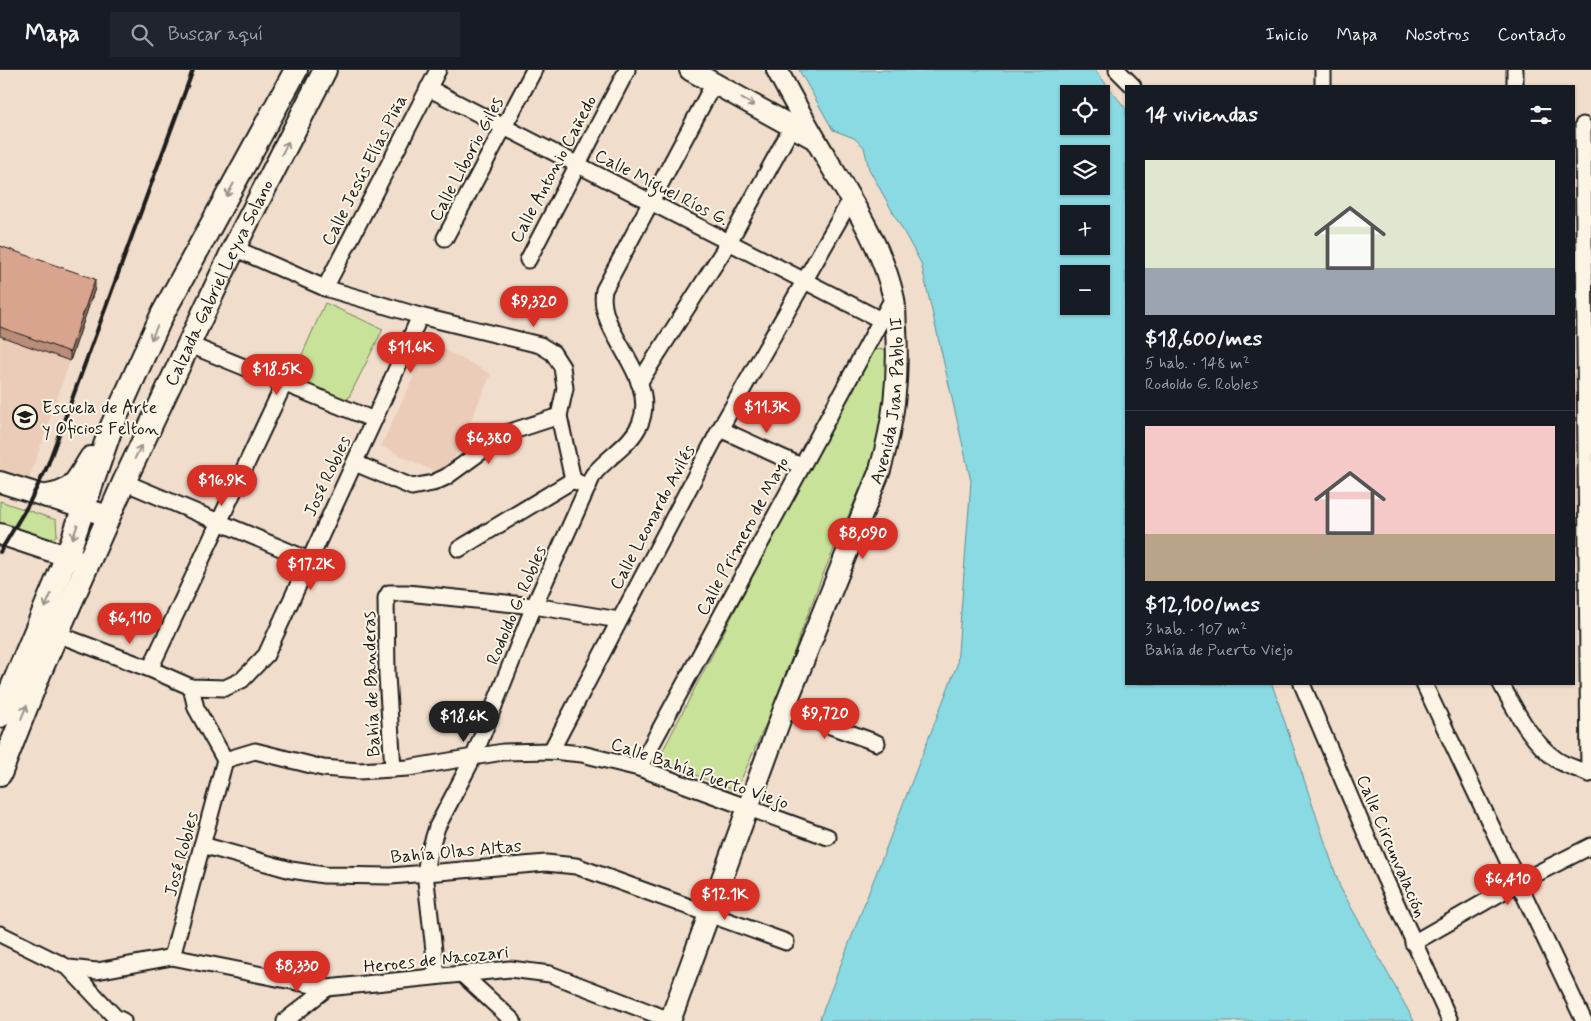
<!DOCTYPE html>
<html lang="es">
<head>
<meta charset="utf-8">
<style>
	:root { --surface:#171b24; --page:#20242c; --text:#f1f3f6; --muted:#9ea1a6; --line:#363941; --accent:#d93025 }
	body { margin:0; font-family:Mynerve,sans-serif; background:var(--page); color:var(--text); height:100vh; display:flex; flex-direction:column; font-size:19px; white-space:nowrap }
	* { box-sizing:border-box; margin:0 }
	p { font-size:16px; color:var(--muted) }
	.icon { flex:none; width:28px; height:28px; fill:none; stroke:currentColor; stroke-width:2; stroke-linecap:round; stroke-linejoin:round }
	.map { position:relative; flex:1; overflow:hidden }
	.details { position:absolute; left:1125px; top:15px; width:450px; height:600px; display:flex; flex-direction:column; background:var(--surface); border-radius:0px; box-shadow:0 1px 4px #0004 }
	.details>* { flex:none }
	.fabs { position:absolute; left:1060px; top:15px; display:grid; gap:10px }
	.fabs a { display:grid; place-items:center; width:50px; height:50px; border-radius:0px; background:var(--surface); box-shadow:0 1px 4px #0004; font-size:25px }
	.price { position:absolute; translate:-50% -42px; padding:0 11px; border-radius:18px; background:var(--accent); color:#fff; font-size:16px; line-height:32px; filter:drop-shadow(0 1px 2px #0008) }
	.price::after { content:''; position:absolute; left:50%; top:30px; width:15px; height:11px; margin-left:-8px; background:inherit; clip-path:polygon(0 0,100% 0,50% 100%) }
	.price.on { background:#222; color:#fff }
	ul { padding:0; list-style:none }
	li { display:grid; align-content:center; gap:10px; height:265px; padding:0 20px }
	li+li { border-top:1px solid var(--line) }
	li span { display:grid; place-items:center; height:155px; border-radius:0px; color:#555 }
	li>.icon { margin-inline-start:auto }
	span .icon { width:90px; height:90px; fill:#fffc; stroke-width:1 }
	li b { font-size:21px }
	h2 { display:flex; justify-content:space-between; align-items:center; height:60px; padding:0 20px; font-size:21px }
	header { display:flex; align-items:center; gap:30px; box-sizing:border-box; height:70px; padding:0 25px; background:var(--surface); border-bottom:1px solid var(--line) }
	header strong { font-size:24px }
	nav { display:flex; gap:28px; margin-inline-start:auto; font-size:18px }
	.search { width:350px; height:45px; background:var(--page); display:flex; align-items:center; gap:12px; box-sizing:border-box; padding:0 18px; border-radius:0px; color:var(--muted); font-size:19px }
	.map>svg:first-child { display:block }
	.built { fill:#eaccb8 }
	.green { fill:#c8e299; stroke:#727f5a }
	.water { fill:#8adae4; stroke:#5e8e94; fill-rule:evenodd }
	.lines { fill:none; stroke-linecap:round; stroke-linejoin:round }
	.street-casing { stroke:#1c1c1c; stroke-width:19 }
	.secondary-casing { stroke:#1c1c1c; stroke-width:24 }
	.primary-casing { stroke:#1c1c1c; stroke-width:26 }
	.street { stroke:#fcf5e5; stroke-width:15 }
	.secondary { stroke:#fcf5e5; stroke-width:20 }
	.primary { stroke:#fcf5e5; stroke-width:22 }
	.rail { stroke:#1c1c1c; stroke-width:4 }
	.wall { fill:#ba8d79; stroke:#1c1c1c }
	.shaded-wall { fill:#977363; stroke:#1c1c1c }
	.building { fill:#d8a48d; stroke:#1c1c1c }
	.oneway { stroke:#97938b }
	.labels { text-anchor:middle; stroke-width:4; stroke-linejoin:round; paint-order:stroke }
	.street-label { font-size:18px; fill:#1c1c1c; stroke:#fcf5e5 }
	.poi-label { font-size:18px; fill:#1c1c1c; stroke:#fcf5e5; text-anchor:start }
</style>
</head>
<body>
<header>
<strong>Mapa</strong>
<div class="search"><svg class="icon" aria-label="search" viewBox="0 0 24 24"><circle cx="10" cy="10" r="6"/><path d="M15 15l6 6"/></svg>Buscar aquí</div>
<nav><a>Inicio</a><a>Mapa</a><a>Nosotros</a><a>Contacto</a></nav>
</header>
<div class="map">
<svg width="1591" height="951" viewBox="0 0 1591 951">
	<rect width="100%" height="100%" fill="#f1ddcb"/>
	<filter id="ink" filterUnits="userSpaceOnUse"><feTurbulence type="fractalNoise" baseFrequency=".02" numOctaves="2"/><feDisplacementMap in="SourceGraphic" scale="10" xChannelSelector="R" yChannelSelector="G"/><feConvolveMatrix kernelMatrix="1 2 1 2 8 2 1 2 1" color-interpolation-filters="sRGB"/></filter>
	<g filter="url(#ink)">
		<g class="built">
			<path d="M 0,185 L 95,218 L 28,412 L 0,403 Z"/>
			<path d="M 430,272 L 491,304 L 446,407 L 381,376 Z"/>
			<path d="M 1581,301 L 1581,469 L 1574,469 L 1574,302 Z"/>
		</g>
		<g class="green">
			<path d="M 325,233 L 383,259 L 344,337 L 289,314 Z"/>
			<path d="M 888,279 L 880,372 L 821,509 L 772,640 L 736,721 L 658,690 L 869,280 Z"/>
			<path d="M 0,431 L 56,450 L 57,465 L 48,472 L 0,455 Z"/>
		</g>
		<path class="water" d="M 799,0 L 1095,0 L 1126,39 L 1126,614 L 1272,614 L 1340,817 L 1414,951 L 819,951 L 957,595 L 971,411 L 921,193 L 869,99 L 864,77 L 854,68 L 833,60 ZM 1069,24 L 1101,24 L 1101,56 L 1069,56 ZM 1069,84 L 1101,84 L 1101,116 L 1069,116 ZM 1069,144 L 1101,144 L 1101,176 L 1069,176 ZM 1069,204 L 1101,204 L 1101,236 L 1069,236 Z"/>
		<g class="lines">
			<defs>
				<g id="street">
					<path d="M 1117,0 L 1133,16"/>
					<path d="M 1515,0 L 1515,16"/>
					<path d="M 1323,16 L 1323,0"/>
					<path d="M 428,18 L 879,249"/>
					<path d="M 1583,55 L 1589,704"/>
					<path d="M 445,168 L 534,0"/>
					<path d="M 234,178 L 325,218 L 420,246 L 540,275 L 553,283 L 562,297 L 565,318 L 559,346 L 573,410 L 588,417"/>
					<path d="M 528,190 L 627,0"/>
					<path d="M 325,218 L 438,0"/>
					<path d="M 190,275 L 374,350"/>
					<path d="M 639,313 L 729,172 L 797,48"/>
					<path d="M 720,359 L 801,396"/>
					<path d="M 355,393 L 412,417 L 433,413 L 446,407 L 507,363 L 559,346"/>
					<path d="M 124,412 L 309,490"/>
					<path d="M 459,479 L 573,410"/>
					<path d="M 57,564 L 150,599 L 191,617 L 225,618 L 242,610 L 266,585 L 374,350 L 420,246"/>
					<path d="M 150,599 L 285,312"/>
					<path d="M 1302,614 L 1382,802 L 1450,951"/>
					<path d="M 1424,614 L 1584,951"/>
					<path d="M 1501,614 C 1516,641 1531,672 1557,690 C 1566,696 1579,699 1589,704"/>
					<path d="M 191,617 L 196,638 L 225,690 L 255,681 L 323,698 L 359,701 L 408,698 L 503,682 L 551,681 L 582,684 L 639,698 L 828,767"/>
					<path d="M 784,639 L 877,673"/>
					<path d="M 551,681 L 720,359 L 851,129"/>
					<path d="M 639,698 L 894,226"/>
					<path d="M 393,699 L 387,605 L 386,528 L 389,523 L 407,523 L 534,536 L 619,550"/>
					<path d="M 202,775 L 291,800 L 324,805 L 391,806 L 546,793 L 576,796 L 786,872"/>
					<path d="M 0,864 L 69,898 L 97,901 L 172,887 L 327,918 L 510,899 L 550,904 L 670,950"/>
					<path d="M 1413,873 L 1518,813 L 1591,776"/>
					<path d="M 172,887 L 225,690"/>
					<path d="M 69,898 L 115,947 L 123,951"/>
					<path d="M 462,904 L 513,951"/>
					<path d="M 437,906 L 425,803 L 428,786 L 437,757 L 474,686 L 534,536 L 593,405 C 608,386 630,376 640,354 C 660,307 595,262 604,220 L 714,13"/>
					<path d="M 285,951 L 327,918"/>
				</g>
				<g id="secondary">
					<path d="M 690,0 L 813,68"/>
					<path d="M 0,412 L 108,446"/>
					<path d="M 0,464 L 81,491"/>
					<path id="s1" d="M 670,951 L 784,639 L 880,400 C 894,351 899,309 896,258 C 895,248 896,235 893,225 C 882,178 855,136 831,96 C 812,64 794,33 777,0"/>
				</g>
				<g id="primary">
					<path d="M 47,426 C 75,422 77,410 91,388"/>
					<path d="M 0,646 L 67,486 L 111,358 L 162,245 L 296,0"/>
					<path id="s2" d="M 0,704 L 40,602 L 124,412 L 234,178 L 325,0"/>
				</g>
			</defs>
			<use href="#street" class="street-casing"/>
			<use href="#secondary" class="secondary-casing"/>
			<use href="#primary" class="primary-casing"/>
			<use href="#street" class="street"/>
			<use href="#secondary" class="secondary"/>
			<use href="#primary" class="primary"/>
			<path class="rail" d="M 0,482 L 28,435 L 47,397 L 193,0"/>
		</g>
		<path class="wall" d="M 0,176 L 95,218 L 70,291 L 0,266 Z"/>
		<path class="shaded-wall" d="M 95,209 L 95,218 L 70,291 L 70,282 Z"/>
		<path class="building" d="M 0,176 L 95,209 L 70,282 L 0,257 Z"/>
		<defs><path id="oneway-shaft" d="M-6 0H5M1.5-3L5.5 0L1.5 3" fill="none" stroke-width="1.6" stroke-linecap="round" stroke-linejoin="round" transform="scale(1.25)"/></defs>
		<g class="oneway">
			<use href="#oneway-shaft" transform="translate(748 32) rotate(29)"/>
			<use href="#oneway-shaft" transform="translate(285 78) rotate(-63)"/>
			<use href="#oneway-shaft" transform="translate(230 120) rotate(119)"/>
			<use href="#oneway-shaft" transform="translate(154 263) rotate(114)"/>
			<use href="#oneway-shaft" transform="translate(138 382) rotate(-64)"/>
			<use href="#oneway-shaft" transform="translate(75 462) rotate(109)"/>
			<use href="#oneway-shaft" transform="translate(48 531) rotate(113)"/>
			<use href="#oneway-shaft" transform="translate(24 642) rotate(-68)"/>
		</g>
	</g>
	<defs>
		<symbol id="school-ring" viewBox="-11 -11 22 22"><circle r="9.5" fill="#fcf5e5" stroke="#1c1c1c" stroke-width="1.5"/><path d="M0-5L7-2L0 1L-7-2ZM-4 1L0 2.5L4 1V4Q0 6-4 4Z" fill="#1c1c1c"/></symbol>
	</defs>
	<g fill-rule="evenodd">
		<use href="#school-ring" x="11" y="333" width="28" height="28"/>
	</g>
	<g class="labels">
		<g class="street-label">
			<text transform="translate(466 89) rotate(-62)" y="6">Calle Liborio Giles</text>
			<text transform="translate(553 99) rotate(-62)" y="6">Calle Antonio Cañedo</text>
			<text transform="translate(364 100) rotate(-63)" y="6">Calle Jesús Elías Piña</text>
			<text transform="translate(662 117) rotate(27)" y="6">Calle Miguel Ríos G.</text>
			<text dy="6" stroke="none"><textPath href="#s2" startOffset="538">Calzada Gabriel Leyva Solano</textPath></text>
			<text dy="6" stroke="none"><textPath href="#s1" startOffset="660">Avenida Juan Pablo II</textPath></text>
			<text transform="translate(327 406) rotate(-65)" y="6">José Robles</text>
			<text transform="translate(652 447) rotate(-62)" y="6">Calle Leonardo Avilés</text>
			<text transform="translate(742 466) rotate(-62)" y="6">Calle Primero de Mayo</text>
			<text transform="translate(516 535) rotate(-67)" y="6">Rodoldo G. Robles</text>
			<text transform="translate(371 614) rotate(-92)" y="6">Bahía de Banderas</text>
			<text transform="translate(700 703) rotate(19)" y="6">Calle Bahía Puerto Viejo</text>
			<text transform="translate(1392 776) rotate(67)" y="6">Calle Circunvalación</text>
			<text transform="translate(456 781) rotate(-5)" y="6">Bahía Olas Altas</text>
			<text transform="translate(181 784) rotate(-75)" y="6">José Robles</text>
			<text transform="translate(436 889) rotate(-6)" y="6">Heroes de Nacozari</text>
		</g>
		<g class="poi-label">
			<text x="42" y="343">Escuela de Arte<tspan x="42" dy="21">y Oficios Felton</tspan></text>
		</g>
	</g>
</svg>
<div class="fabs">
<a><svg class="icon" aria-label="locate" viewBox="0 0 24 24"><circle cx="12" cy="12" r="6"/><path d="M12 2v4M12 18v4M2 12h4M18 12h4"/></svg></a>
<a><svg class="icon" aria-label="layers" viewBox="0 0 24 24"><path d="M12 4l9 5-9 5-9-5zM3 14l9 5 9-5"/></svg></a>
<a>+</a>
<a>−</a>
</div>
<b class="price" style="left:534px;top:258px">$9,320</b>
<b class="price" style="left:411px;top:304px">$11.6K</b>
<b class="price" style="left:277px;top:326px">$18.5K</b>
<b class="price" style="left:767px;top:364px">$11.3K</b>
<b class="price" style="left:489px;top:395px">$6,380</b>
<b class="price" style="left:222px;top:437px">$16.9K</b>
<b class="price" style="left:863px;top:490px">$8,090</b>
<b class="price" style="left:311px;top:521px">$17.2K</b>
<b class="price" style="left:130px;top:575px">$6,110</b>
<b class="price" style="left:825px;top:670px">$9,720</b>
<b class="price on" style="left:464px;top:673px">$18.6K</b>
<b class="price" style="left:1508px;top:836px">$6,410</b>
<b class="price" style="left:725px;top:851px">$12.1K</b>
<b class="price" style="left:297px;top:923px">$8,330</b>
<section class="details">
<h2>14 viviendas<svg class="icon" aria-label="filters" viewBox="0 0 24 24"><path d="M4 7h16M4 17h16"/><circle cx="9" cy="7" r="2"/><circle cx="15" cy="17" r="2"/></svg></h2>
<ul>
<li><span style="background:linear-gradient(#dfe7d0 70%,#9aa5b1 0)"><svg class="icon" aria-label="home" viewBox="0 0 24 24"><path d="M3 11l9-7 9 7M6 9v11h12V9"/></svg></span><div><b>$18,600/mes</b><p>5 hab. · 148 m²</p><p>Rodoldo G. Robles</p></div></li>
<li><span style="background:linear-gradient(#f6c9c9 70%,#b9a48a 0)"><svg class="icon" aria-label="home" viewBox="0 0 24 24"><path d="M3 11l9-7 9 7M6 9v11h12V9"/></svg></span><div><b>$12,100/mes</b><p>3 hab. · 107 m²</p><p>Bahía de Puerto Viejo</p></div></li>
</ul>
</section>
</div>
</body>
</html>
